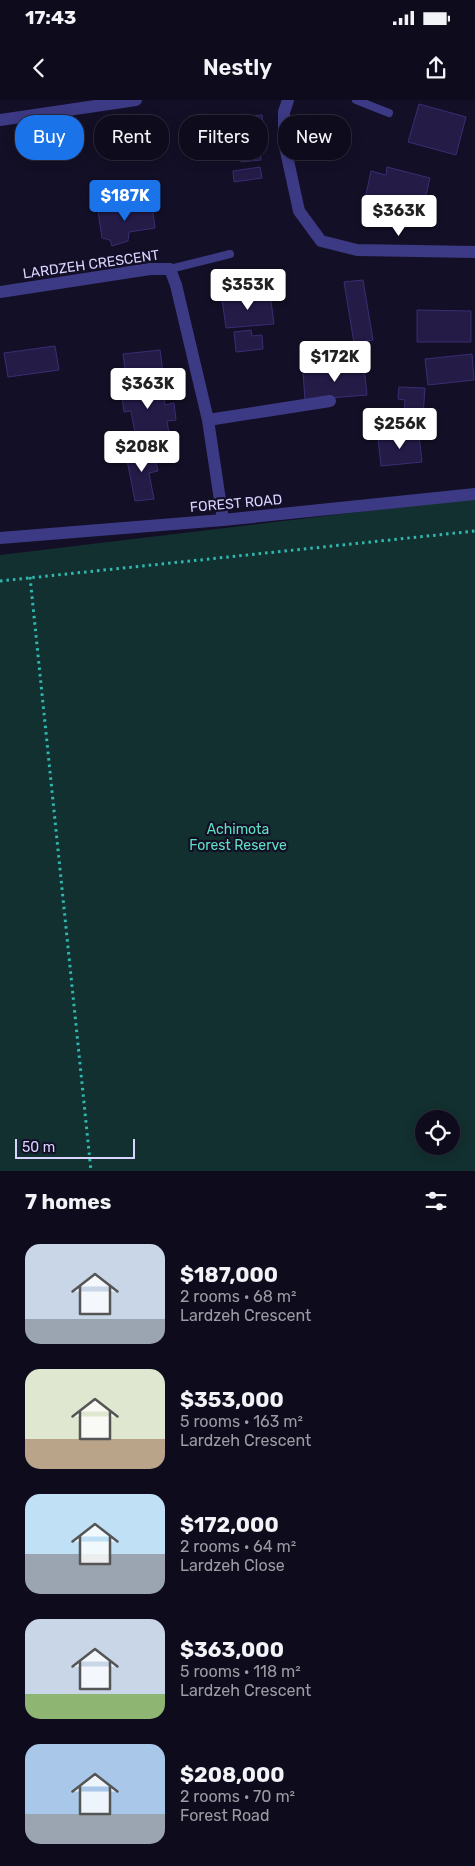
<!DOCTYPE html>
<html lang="en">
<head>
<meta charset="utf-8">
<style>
	:root { --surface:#0e0b1c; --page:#1c1929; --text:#f1f3f6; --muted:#9b9ba3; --line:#2e2b3b; --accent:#1a73e8 }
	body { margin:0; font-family:Rubik,sans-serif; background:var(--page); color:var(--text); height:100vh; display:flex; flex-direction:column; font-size:19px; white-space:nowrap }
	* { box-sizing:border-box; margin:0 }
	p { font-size:16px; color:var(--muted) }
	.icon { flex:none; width:28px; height:28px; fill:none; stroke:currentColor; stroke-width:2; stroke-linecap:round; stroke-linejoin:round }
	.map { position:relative; height:1071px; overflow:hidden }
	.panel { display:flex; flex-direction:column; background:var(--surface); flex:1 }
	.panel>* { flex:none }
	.guide { position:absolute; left:15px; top:15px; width:445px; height:45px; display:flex; gap:10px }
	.buttons { position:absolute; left:415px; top:1010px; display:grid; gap:10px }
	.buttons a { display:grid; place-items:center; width:45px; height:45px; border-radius:50%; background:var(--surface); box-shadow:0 2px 12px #0003,0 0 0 1px var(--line); font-size:25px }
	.scale { position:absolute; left:15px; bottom:12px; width:120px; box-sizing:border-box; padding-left:5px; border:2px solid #d9d4ff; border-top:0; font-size:14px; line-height:18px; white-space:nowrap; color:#d9d4ff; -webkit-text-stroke:4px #130f26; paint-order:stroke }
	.price { position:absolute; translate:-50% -42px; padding:0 11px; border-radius:5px; background:#fff; color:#222; font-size:16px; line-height:32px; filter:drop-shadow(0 1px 2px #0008) }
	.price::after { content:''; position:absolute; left:50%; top:30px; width:15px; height:11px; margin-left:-8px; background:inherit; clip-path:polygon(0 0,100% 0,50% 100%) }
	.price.on { background:var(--accent); color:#fff }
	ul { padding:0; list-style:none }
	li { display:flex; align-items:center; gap:15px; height:125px; padding:0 25px }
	li span { display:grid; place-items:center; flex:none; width:140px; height:100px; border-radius:15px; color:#555 }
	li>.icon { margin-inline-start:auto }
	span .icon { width:60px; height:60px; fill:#fffc; stroke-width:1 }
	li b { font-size:21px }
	h2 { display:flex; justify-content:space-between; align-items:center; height:60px; padding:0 25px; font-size:21px }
	.tag { padding:0 18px; border-radius:20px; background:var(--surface); box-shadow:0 2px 12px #0003,0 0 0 1px var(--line); font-size:18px; line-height:45px }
	.tag.on { background:var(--accent); color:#fff }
	.status { display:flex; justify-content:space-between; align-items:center; height:35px; padding:0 25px; background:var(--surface); direction:ltr }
	.status svg { height:14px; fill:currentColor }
	header { display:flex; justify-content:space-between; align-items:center; height:65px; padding:0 25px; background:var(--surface); font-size:22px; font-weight:600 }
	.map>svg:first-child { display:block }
	.green { fill:#12302f; fill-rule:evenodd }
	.building { fill:#241b47; stroke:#3b2d73 }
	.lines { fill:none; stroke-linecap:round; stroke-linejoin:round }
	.path { stroke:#2fb8b0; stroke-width:3; stroke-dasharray:2.5 4; stroke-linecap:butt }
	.service { stroke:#3d3a85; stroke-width:8 }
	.minor { stroke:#3d3a85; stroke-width:12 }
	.labels { text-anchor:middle; stroke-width:4.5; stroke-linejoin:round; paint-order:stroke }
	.street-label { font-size:14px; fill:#d9d4ff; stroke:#130f26 }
	.park-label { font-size:14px; fill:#5fe0c0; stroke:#130f26 }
</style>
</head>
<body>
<div class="status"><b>17:43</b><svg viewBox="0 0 49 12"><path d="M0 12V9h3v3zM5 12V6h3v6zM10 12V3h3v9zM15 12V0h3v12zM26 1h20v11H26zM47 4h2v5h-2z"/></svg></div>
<header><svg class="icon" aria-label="back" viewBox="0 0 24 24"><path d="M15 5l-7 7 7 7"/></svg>Nestly<svg class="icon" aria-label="share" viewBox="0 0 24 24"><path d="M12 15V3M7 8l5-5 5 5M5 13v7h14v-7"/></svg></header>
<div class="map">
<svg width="475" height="1071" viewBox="0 0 475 1071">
	<rect width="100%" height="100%" fill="#130f26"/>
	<path class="green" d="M 475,398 L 475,1071 L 0,1071 L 0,455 ZM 424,1019 L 451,1019 L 451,1046 L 424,1046 Z"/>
	<g class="building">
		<path d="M 419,4 L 466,17 L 456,55 L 408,42 Z"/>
		<path d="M 262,15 L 265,41 L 259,41 L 261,60 L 241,62 L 240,54 L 232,55 L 231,40 L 239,40 L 238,28 L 230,29 L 229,18 Z"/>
		<path d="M 260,67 L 262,78 L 234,82 L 233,71 Z"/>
		<path d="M 387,67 L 430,78 L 421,117 L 364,104 L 371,71 L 386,75 Z"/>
		<path d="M 152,104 L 155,128 L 129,132 L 128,141 L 112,146 L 110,140 L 102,138 L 98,111 Z"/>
		<path d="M 363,180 L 373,240 L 354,243 L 344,182 Z"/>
		<path d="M 270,193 L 274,224 L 226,228 L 222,199 Z"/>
		<path d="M 417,210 L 471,211 L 471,242 L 417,242 Z"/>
		<path d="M 251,230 L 252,236 L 262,235 L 263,249 L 236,252 L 234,232 Z"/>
		<path d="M 55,246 L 59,270 L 8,277 L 4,253 Z"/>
		<path d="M 160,250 L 163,273 L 126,276 L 123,254 Z"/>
		<path d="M 472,254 L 474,280 L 428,285 L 425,259 Z"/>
		<path d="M 364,266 L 367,295 L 305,300 L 303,272 Z"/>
		<path d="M 161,283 L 165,305 L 174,303 L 176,320 L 167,321 L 169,333 L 136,338 L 131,311 L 124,312 L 121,290 Z"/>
		<path d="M 399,287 L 425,288 L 423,316 L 404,315 L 405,300 L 398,299 Z"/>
		<path d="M 419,334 L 422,362 L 381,366 L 378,338 Z"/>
		<path d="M 153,348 L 158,371 L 149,373 L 154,399 L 135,401 L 126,355 Z"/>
	</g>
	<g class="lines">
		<g class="path">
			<path d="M 30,477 L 91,1071"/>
			<path d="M 0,481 L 475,431"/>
		</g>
		<g class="service">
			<path d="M 356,0 L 389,13"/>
			<path d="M 170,169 L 230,154"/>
		</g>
		<g class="minor">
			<path d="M 288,0 L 284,12 L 284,42 L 299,111 L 321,141 L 357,150 L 475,152"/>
			<path d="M 0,20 L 136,0"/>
			<path d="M 0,192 L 150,169 L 170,169 L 176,185 L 208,320 L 223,420"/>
			<path d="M 208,320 L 330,301"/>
			<path d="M 0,438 L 223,420 L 475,394"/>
		</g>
	</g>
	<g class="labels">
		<g class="street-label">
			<text transform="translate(91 164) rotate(-8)" y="5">LARDZEH CRESCENT</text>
			<text transform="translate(236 403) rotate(-5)" y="5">FOREST ROAD</text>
		</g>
		<g class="park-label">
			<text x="238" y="734">Achimota<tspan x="238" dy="16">Forest Reserve</tspan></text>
		</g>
	</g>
</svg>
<div class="buttons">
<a><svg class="icon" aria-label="locate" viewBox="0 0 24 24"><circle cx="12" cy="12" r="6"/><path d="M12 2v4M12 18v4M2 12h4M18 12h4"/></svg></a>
</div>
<div class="scale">50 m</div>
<b class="price on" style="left:125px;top:122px">$187K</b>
<b class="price" style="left:399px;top:137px">$363K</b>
<b class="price" style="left:248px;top:211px">$353K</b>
<b class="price" style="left:335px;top:283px">$172K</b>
<b class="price" style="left:148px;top:310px">$363K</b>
<b class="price" style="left:400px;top:350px">$256K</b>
<b class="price" style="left:142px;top:373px">$208K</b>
<div class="guide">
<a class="tag on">Buy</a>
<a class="tag">Rent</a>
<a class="tag">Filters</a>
<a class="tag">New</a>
</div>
</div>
<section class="panel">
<h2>7 homes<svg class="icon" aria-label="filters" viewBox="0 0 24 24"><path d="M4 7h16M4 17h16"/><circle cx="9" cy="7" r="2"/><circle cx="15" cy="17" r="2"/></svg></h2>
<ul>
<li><span style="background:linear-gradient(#c9d6e8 75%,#9aa5b1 0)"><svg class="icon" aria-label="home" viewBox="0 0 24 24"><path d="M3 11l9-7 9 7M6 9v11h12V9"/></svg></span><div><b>$187,000</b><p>2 rooms · 68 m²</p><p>Lardzeh Crescent</p></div></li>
<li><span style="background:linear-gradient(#dfe7d0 70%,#b9a48a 0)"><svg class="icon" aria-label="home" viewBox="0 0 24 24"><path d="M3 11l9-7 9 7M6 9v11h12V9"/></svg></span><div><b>$353,000</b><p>5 rooms · 163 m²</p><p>Lardzeh Crescent</p></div></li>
<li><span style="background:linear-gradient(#bfe0f5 60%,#9aa5b1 0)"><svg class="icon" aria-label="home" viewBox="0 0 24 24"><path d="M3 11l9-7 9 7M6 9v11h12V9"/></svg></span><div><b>$172,000</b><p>2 rooms · 64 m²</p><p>Lardzeh Close</p></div></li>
<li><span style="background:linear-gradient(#c9d6e8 75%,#8fb573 0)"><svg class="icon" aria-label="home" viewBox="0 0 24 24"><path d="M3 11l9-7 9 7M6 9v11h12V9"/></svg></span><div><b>$363,000</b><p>5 rooms · 118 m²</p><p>Lardzeh Crescent</p></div></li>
<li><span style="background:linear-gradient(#a9c7e8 70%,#9aa5b1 0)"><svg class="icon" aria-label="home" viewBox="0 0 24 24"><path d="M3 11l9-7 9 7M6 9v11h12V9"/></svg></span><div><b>$208,000</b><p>2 rooms · 70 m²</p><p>Forest Road</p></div></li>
</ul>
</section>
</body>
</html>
